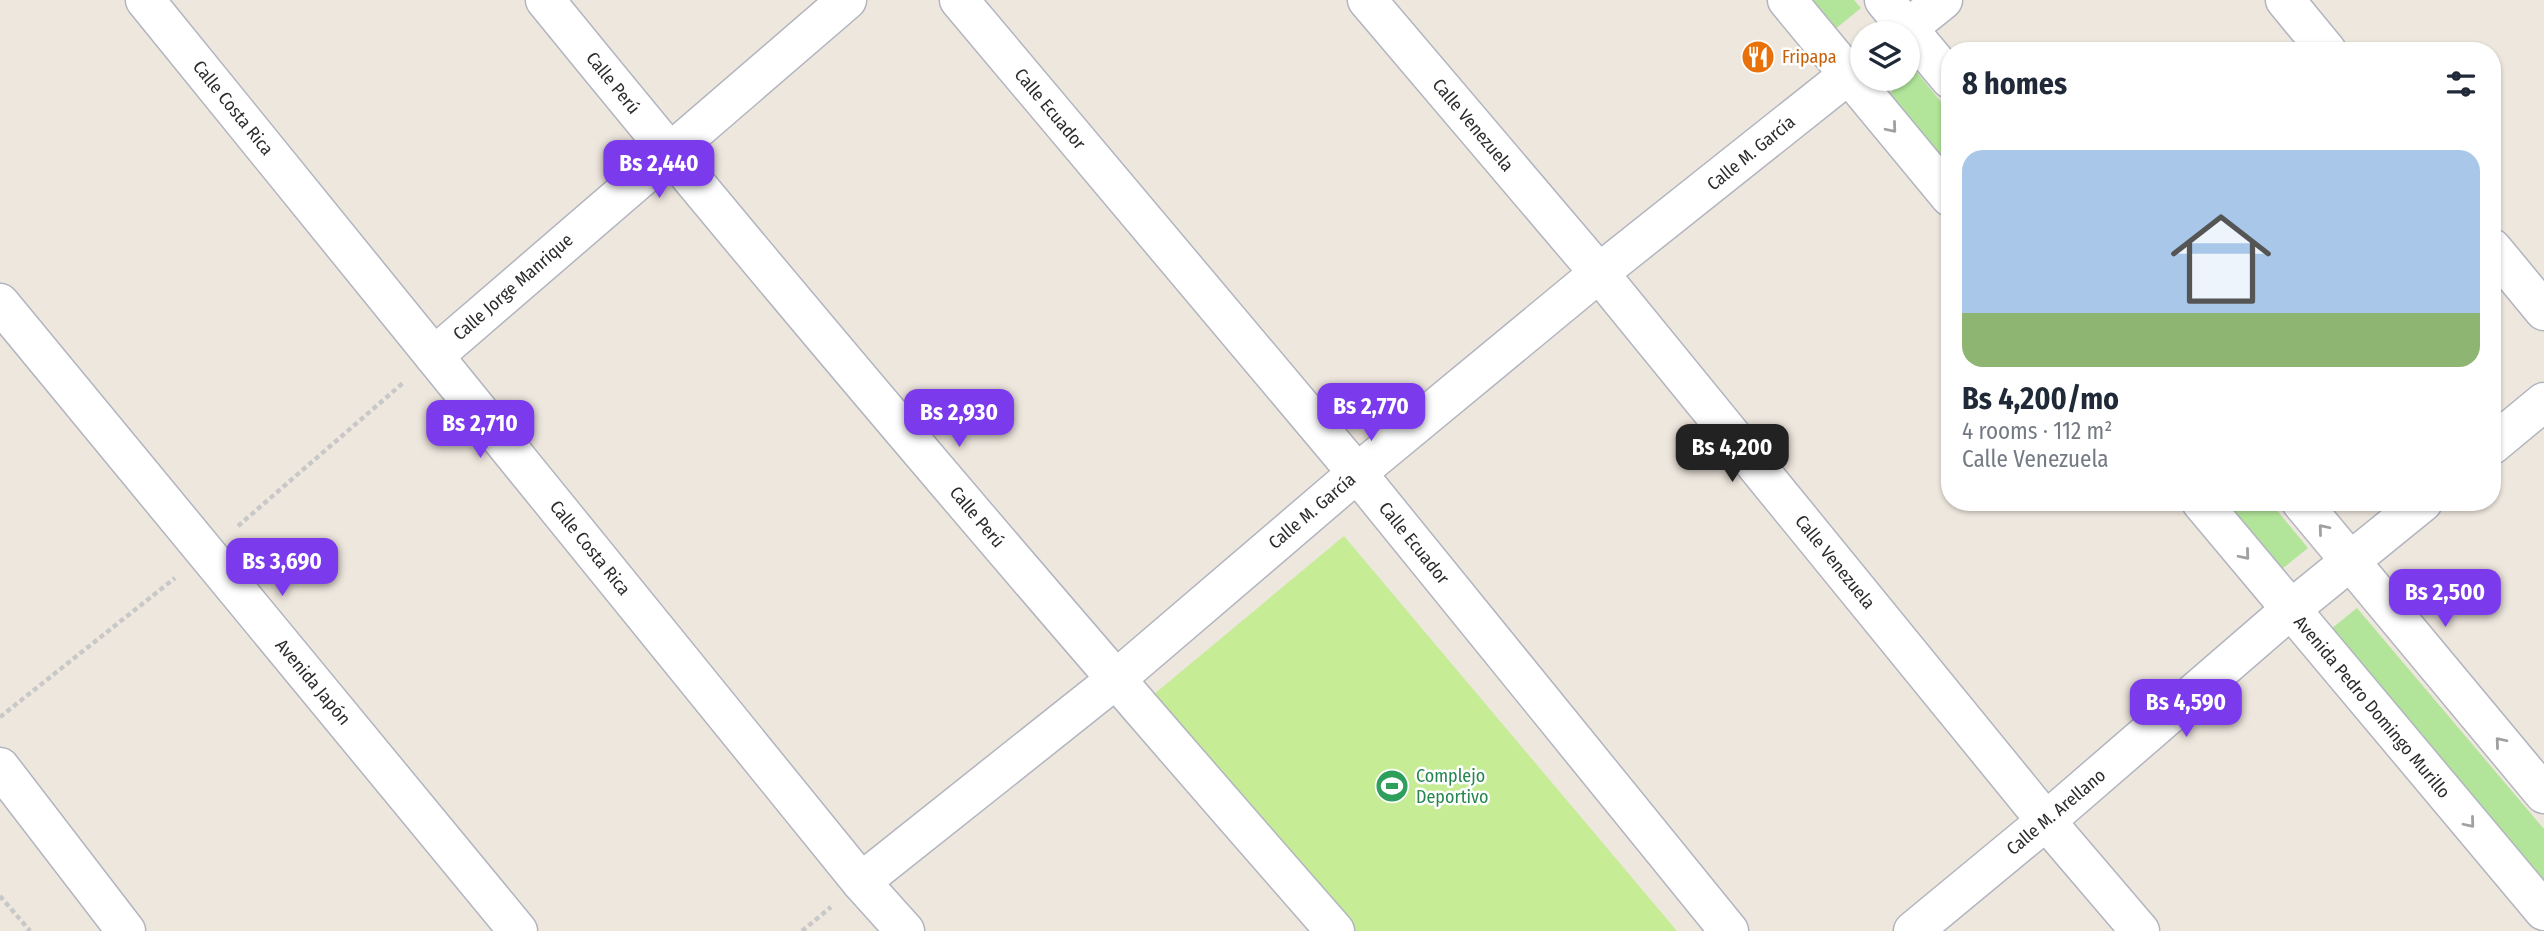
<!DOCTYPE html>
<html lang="en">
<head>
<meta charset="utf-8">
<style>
	:root { --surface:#fff; --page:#f6f6f7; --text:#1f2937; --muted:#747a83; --line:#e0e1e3; --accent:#7c3aed }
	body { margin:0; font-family:"Fira Sans Condensed",sans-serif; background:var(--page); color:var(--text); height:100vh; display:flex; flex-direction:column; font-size:26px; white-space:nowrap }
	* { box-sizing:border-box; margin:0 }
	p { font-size:23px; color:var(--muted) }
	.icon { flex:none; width:38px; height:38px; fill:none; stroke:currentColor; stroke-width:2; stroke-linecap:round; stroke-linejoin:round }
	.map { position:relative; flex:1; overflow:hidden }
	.details { position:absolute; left:1941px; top:42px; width:560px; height:469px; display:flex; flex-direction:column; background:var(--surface); border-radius:28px; box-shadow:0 2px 5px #0004 }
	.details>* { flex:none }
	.controls { position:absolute; left:1850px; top:21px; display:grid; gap:14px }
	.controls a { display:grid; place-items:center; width:70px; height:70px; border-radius:50%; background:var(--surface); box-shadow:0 2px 5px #0004; font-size:35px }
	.price { position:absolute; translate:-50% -60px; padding:0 16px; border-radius:14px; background:var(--accent); color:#fff; font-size:23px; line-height:46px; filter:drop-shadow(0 2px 4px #0008) }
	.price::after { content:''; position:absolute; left:50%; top:42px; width:21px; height:16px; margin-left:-10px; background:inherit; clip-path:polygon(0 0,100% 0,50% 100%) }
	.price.current { background:#222; color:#fff }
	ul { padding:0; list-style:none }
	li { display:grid; align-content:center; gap:14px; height:371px; padding:0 21px }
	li+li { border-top:2px solid var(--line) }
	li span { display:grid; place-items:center; height:217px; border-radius:21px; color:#555 }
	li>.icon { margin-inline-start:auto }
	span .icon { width:126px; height:126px; fill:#fffc; stroke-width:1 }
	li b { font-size:30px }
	h2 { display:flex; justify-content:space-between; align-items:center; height:84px; padding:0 21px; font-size:30px }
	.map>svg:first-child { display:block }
	.green { fill:#b2e59a }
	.pitch { fill:#c6ec96 }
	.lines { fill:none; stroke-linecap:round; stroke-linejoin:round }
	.minor-casing { stroke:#b2b4bf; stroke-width:41 }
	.tertiary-casing { stroke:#b2b4bf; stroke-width:41 }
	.secondary-casing { stroke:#b2b4bf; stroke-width:41 }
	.path { stroke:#c8c8c8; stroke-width:4.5; stroke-dasharray:5 3.5; stroke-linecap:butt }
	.minor { stroke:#fff; stroke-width:38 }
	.tertiary { stroke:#fff; stroke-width:38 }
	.secondary { stroke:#fff; stroke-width:38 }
	.oneway { stroke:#a0a0a0 }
	.labels { text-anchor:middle; stroke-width:5; stroke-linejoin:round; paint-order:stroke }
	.food-label { font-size:18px; fill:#c56008; stroke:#fff; text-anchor:start }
	.street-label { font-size:18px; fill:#2c2c2c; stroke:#fff }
	.leisure-label { font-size:18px; fill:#27864d; stroke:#fff; text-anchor:start }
</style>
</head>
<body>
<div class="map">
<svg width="2544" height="931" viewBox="0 0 2544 931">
	<rect width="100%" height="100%" fill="#eee7de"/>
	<g class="green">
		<path d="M 1810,0 L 1854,0 L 1861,8 L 1834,30 Z"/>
		<path d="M 1916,71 L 1949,112 L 1949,165 L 1890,93 Z"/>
		<path d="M 2226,502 L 2270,502 L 2308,548 L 2282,569 Z"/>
		<path d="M 2357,608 L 2544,829 L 2544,882 L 2331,629 Z"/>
	</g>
	<path class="pitch" d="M 1344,536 L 1677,931 L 1352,931 L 1153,695 Z"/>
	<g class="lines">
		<defs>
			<g id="minor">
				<path d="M 145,0 L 861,882 L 905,931"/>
				<path d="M 545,0 C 802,316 1067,625 1335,931"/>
				<path d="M 959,0 L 1357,473 L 1729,931"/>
				<path d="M 1367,0 L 1599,273 L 2046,821 L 2140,931"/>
				<path d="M 2285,0 L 2327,51"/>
				<path d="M 2492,248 L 2544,311"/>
				<path d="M 0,303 L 518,931"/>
				<path d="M 434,356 L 847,0"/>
				<path d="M 2492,445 L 2544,402"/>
				<path d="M 0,767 L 126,931"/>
				<path d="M 861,882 L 1115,680 L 1357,473 L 1599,273 L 1848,75"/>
				<path d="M 1913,931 L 2046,821 L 2290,610 L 2423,502"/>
			</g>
			<path id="tertiary" d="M 1902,33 L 1943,0"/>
			<g id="secondary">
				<path d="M 1787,0 L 1950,197"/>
				<path d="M 1884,0 L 1950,79"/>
				<path d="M 2201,502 L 2544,911"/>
				<path d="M 2301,502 L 2544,794"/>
			</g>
		</defs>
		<use href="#minor" class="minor-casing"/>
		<use href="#tertiary" class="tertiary-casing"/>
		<use href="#secondary" class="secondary-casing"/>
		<g class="path">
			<path d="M 238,526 L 403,383"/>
			<path d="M 0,717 L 175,578"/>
			<path d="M 0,896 L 30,931"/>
			<path d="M 802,931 L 831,907"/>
		</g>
		<use href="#minor" class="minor"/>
		<use href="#tertiary" class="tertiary"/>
		<use href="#secondary" class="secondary"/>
	</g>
	<defs><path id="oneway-chevron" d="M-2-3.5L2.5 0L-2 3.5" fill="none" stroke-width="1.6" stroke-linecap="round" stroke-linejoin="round" transform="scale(1.75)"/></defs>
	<g class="oneway">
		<use href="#oneway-chevron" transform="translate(1892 128) rotate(50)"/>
		<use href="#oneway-chevron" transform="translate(2323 529) rotate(-130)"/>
		<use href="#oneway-chevron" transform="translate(2245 555) rotate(50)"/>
		<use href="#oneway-chevron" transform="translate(2500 742) rotate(-130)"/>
		<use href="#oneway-chevron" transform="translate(2470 823) rotate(50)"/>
	</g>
	<defs>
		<symbol id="restaurant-disc" viewBox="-11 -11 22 22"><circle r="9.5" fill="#e8710a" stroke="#fff"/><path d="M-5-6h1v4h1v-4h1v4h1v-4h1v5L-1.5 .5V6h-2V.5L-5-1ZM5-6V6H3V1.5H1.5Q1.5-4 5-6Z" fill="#fff"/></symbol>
		<symbol id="stadium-disc" viewBox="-11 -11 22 22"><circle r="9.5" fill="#2e9e5b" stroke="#fff"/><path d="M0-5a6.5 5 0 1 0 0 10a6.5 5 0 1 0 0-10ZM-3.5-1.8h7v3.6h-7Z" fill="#fff"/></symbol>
	</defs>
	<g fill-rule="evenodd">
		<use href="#restaurant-disc" x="1739" y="38" width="38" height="38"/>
		<use href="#stadium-disc" x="1373" y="767" width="38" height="38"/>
	</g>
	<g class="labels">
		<g class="food-label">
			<text x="1782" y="63">Fripapa</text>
		</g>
		<g class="street-label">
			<text transform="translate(613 83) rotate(51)" y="6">Calle Perú</text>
			<text transform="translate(233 108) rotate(51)" y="6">Calle Costa Rica</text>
			<text transform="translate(1050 109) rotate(50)" y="6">Calle Ecuador</text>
			<text transform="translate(1473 125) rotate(50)" y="6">Calle Venezuela</text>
			<text transform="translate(1751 153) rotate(-39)" y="6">Calle M. García</text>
			<text transform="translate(513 287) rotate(-41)" y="6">Calle Jorge Manrique</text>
			<text transform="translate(1312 511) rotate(-40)" y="6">Calle M. García</text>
			<text transform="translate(977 517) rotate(50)" y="6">Calle Perú</text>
			<text transform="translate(1414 543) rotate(51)" y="6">Calle Ecuador</text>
			<text transform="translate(590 548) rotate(51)" y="6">Calle Costa Rica</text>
			<text transform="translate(1835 562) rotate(51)" y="6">Calle Venezuela</text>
			<text transform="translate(313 682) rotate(50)" y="6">Avenida Japón</text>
			<text transform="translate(2372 707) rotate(50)" y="6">Avenida Pedro Domingo Murillo</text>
			<text transform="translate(2056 812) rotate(-40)" y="6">Calle M. Arellano</text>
		</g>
		<g class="leisure-label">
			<text x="1416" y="782">Complejo<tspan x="1416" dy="21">Deportivo</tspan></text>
		</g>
	</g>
</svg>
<div class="controls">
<a><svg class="icon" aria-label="layers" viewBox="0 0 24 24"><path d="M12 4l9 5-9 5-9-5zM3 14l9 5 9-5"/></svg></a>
</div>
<b class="price" style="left:659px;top:200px">Bs 2,440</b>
<b class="price" style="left:1371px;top:443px">Bs 2,770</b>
<b class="price" style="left:959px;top:449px">Bs 2,930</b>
<b class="price" style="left:480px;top:460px">Bs 2,710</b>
<b class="price current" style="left:1732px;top:484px">Bs 4,200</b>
<b class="price" style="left:282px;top:598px">Bs 3,690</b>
<b class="price" style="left:2445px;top:629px">Bs 2,500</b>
<b class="price" style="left:2186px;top:739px">Bs 4,590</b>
<section class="details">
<h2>8 homes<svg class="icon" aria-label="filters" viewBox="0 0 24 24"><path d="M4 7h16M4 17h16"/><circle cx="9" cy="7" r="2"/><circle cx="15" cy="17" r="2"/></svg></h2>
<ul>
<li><span style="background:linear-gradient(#a9c7e8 75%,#8fb573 0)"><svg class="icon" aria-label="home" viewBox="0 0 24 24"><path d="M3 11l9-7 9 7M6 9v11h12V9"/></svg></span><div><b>Bs 4,200/mo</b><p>4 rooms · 112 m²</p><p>Calle Venezuela</p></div></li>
</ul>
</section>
</div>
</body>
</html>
